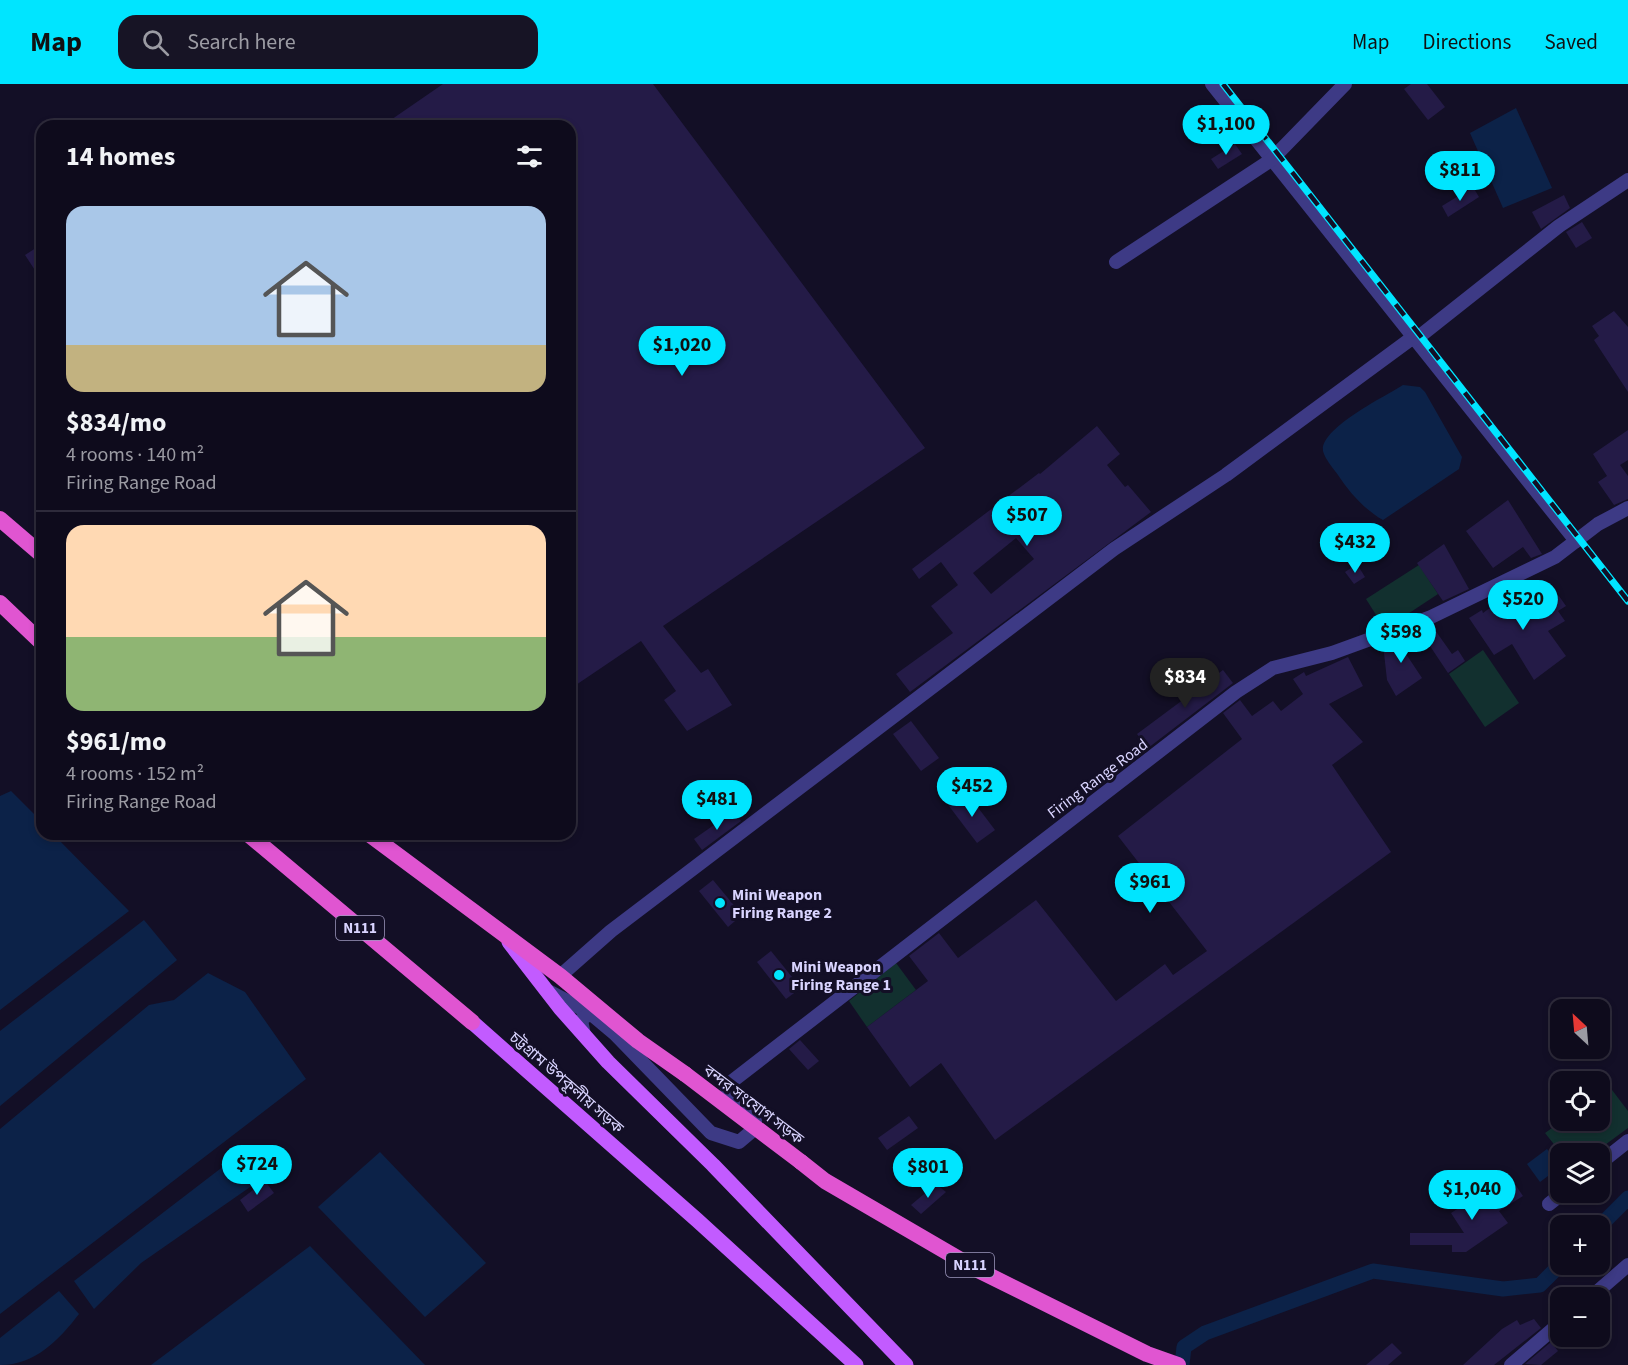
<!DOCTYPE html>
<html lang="en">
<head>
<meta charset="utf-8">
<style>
	:root { --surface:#0e0b1c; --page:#171425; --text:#f1f3f6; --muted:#9b9ba3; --line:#2e2b3b; --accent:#00e5ff }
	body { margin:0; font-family:"Source Sans 3","Noto Sans Bengali",sans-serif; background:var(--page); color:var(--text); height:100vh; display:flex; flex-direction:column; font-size:22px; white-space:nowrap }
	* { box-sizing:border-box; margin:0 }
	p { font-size:20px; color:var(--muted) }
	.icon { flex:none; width:33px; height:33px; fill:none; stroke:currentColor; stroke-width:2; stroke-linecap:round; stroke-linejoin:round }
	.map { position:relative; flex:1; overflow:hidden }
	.drawer { position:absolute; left:36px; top:36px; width:540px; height:720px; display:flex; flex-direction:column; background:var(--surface); border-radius:18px; box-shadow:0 3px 9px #0003,0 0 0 2px var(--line) }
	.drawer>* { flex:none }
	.needle { width:39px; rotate:334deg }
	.controls { position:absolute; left:1550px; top:915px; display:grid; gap:12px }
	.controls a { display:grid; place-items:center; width:60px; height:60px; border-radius:12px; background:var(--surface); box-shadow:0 3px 9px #0003,0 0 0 2px var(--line); font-size:30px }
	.price { position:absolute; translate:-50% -51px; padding:0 14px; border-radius:21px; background:var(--accent); color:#111; font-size:20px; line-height:39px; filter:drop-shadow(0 2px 3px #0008) }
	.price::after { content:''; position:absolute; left:50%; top:36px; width:18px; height:14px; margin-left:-9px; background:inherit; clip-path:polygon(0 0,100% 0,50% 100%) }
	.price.selected { background:#222; color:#fff }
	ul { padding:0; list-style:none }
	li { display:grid; align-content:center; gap:12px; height:318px; padding:0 30px }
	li+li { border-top:2px solid var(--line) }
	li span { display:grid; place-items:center; height:186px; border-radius:18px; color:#555 }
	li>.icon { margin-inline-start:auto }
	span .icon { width:108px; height:108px; fill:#fffc; stroke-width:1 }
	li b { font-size:26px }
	h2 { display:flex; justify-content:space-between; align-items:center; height:72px; padding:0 30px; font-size:26px }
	header { display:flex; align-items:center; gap:36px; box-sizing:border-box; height:84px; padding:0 30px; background:var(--accent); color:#111 }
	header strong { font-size:28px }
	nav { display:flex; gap:33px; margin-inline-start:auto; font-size:21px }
	.search { width:420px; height:54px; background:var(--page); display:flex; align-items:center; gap:15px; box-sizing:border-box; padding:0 21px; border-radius:18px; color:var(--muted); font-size:22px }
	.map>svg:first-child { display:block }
	.green { fill:#12302f }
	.water { fill:#0c2248 }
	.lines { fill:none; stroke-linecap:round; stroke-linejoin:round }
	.canal { stroke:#0c2248; stroke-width:15 }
	.building { fill:#241b47; fill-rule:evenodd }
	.minor { stroke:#3d3a85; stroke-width:14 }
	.primary { stroke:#c25bff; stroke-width:15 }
	.trunk { stroke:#e055d1; stroke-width:16 }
	.rail-casing { stroke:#00e5ff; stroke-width:7 }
	.rail { stroke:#130f26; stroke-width:4.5; stroke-dasharray:14; stroke-linecap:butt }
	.trunk-bridge { stroke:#e055d1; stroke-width:16 }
	.poi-dot { fill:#00e5ff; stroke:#130f26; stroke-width:2 }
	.labels { text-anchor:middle; stroke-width:6; stroke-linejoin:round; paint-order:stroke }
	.shield { fill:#130f26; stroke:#9e99be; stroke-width:1.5 }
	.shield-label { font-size:15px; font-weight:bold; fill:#d9d4ff }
	.street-label { font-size:16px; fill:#d9d4ff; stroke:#130f26 }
	.poi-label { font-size:16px; font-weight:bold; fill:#d9d4ff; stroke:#130f26; text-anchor:start }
</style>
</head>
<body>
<header>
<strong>Map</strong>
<div class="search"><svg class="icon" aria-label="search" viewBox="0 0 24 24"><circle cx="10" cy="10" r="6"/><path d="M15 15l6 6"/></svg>Search here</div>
<nav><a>Map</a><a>Directions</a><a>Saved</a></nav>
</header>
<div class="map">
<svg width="1628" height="1281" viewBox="0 0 1628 1281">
	<rect width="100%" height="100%" fill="#130f26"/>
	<g class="green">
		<path d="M 1419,481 L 1438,510 L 1385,545 L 1366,515 Z"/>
		<path d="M 1483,566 L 1519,619 L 1485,643 L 1449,590 Z"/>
		<path d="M 896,879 L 916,906 L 867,943 L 849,917 Z"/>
		<path d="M 1609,1002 L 1628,1027 L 1628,1044 L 1594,1069 L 1561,1069 L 1545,1049 L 1562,1037 L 1599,1036 L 1599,1009 Z"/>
	</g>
	<g class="water">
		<path d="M 1516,24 L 1552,104 L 1503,124 L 1470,49 Z"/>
		<path d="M 1403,301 L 1420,303 L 1425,308 L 1462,373 L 1459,385 L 1383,436 C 1365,426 1349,408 1338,391 C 1333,384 1325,375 1323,367 C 1320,344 1386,312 1403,301 Z"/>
		<path d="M 11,707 L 42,738 L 42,750 L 53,750 L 129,827 L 0,926 L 0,712 Z"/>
		<path d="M 144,836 L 177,876 L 0,1022 L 0,947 Z"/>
		<path d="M 208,889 L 245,908 L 306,995 L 0,1230 L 0,1045 L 149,921 L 174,916 Z"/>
		<path d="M 1547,1065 L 1560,1083 L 1540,1098 L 1527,1080 Z"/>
		<path d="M 380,1068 L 486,1179 L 425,1233 L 318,1123 Z"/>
		<path d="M 233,1075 L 253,1101 L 141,1179 L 94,1225 L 74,1197 Z"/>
		<path d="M 310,1162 L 425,1281 L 151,1281 Z"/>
		<path d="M 59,1207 L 79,1230 C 59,1256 35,1281 0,1281 L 0,1254 Z"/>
	</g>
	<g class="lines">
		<g class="canal">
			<path d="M 1599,1143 L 1628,1114"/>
			<path d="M 1182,1281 L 1184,1263 L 1205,1249 L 1373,1187 L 1503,1205 L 1540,1201 L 1561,1180"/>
		</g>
	</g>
	<g class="building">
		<path d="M 443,0 L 653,0 L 925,364 L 663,542 L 701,589 L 708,585 L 732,621 L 687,647 L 664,616 L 676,607 L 641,557 L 570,605 L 570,42 L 382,42 Z"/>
		<path d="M 1411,0 L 1427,0 L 1445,23 L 1428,36 L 1404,5 Z"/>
		<path d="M 1235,60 L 1242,70 L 1218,85 L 1211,75 Z"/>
		<path d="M 1473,103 L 1479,113 L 1448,133 L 1442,122 Z"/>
		<path d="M 1564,111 L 1570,124 L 1541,145 L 1532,128 Z"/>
		<path d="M 1582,138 L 1592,154 L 1576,164 L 1566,148 Z"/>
		<path d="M 42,160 L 42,197 L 25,171 Z"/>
		<path d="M 1614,227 L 1628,243 L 1628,308 L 1594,256 L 1599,252 L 1592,242 Z"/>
		<path d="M 1097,342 L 1120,370 L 1107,381 L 1125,403 L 1128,401 L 1151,428 L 910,608 L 896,590 L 953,549 L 931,522 L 958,501 L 941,478 L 919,495 L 912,485 L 1039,389 L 1040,390 ZM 1016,454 L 1034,475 L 991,510 L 973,489 Z"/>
		<path d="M 1628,346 L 1628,376 L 1620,381 L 1628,392 L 1628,415 L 1614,421 L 1598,398 L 1607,392 L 1593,370 Z"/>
		<path d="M 1508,416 L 1542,470 L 1531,474 L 1523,463 L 1493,484 L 1466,447 Z"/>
		<path d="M 1444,460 L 1469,505 L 1443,517 L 1417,479 Z"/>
		<path d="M 1357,480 L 1365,493 L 1354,500 L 1345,488 Z"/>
		<path d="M 1518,503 L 1534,527 L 1559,512 L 1566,522 L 1558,527 L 1565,537 L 1548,547 L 1566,572 L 1534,596 L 1512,560 L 1494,571 L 1469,534 L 1482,526 L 1483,529 Z"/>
		<path d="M 1435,546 L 1452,570 L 1458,566 L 1465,577 L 1448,589 L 1424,553 Z"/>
		<path d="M 1417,548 L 1422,554 L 1404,567 L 1422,594 L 1396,612 L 1387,596 L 1383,560 Z"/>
		<path d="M 1348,573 L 1363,602 L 1329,620 L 1363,658 L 1332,681 L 1391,768 L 995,1056 L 941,979 L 910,1003 L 867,943 L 928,897 L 909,872 L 939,849 L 958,874 L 1036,816 L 1116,917 L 1165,880 L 1173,891 L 1207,867 L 1118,752 L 1242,655 L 1223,629 L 1240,616 L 1252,632 L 1273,617 L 1281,627 L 1303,610 L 1293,595 L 1304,588 L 1306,592 Z"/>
		<path d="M 1223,586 L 1233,599 L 1148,664 L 1137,650 Z"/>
		<path d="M 911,637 L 939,674 L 921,687 L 893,650 Z"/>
		<path d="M 967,709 L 995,746 L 977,759 L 949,722 Z"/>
		<path d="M 734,727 L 741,737 L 702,766 L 694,755 Z"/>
		<path d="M 713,796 L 742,831 L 728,843 L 699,807 Z"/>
		<path d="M 771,867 L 801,904 L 786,915 L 757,878 Z"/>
		<path d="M 800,956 L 819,977 L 808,986 L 789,965 Z"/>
		<path d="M 909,1032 L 918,1044 L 887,1066 L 878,1054 Z"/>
		<path d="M 1512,1096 L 1523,1112 L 1499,1127 L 1508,1139 L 1466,1168 L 1452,1168 L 1452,1161 L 1410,1161 L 1410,1149 L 1464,1149 L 1451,1129 L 1462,1122 L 1457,1114 L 1467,1105 L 1483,1125 L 1502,1110 L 1499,1105 Z"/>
		<path d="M 265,1097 L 274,1109 L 248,1128 L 240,1116 Z"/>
		<path d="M 936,1100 L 946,1108 L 921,1130 L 911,1121 Z"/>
		<path d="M 1534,1235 L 1541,1244 L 1494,1281 L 1463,1281 L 1502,1245 L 1517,1236 L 1520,1241 Z"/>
		<path d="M 1551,1258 L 1558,1267 L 1541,1281 L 1525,1280 Z"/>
		<path d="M 1392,1259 L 1402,1269 L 1388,1281 L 1366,1281 Z"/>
	</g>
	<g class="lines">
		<g class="minor">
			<path d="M 1212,0 L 1576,457"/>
			<path d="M 1116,178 L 1271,76 L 1345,0"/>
			<path d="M 560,892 L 611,847 L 1114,465 L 1226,391 L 1408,257 L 1420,252 L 1559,142 L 1628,96"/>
			<path d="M 546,906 L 590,929"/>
			<path d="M 584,951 L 581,936 L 590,929 L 615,950 L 711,1049 L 739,1058 L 752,1047 L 755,1037 L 739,1021 L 726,1002 L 1236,608 L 1273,584 L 1332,569 L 1431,533 L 1555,473 L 1598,440 L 1628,424"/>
			<path d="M 1599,1080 L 1628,1057"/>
			<path d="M 1549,1120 L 1564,1108"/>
			<path d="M 1590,1214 L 1628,1181"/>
			<path d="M 1511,1281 L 1560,1239"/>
		</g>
		<g class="primary">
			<path d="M 509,858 L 560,924 L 608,978 L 713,1081 L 906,1281"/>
			<path d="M 472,938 L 697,1136 L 856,1281"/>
		</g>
		<g class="trunk">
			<path d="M 0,435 L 42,471"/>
			<path d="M 0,519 L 42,559"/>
			<path d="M 248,750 L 472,938"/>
			<path d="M 369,750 L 560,892 L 638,957 L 685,990"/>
			<path d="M 801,1078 L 825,1097 L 976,1185 L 1147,1270 L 1178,1281"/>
		</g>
		<defs>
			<path id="rail" d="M 1223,0 L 1628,517"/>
		</defs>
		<use href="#rail" class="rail-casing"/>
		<use href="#rail" class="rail"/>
		<path class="trunk-bridge" d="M 685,990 L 801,1078"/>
	</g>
	<g class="poi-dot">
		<circle cx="720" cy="819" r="6"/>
		<circle cx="779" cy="891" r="6"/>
	</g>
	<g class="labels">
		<g class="shield">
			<rect x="336" y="832" width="48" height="24" rx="4.5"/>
			<rect x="946" y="1169" width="48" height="24" rx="4.5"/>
		</g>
		<g class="shield-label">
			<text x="360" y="849">N111</text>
			<text x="970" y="1186">N111</text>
		</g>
		<g class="street-label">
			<text transform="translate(1097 694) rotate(-37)" y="6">Firing Range Road</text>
			<text transform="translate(567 998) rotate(41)" y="6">চট্টগ্রাম উপকূলীয় সড়ক</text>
			<text transform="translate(754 1020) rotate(37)" y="6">বন্দর সংযোগ সড়ক</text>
		</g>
		<g class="poi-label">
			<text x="732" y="816">Mini Weapon<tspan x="732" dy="18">Firing Range 2</tspan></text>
			<text x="791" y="888">Mini Weapon<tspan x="791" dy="18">Firing Range 1</tspan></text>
		</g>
	</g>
</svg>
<div class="controls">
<a><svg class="needle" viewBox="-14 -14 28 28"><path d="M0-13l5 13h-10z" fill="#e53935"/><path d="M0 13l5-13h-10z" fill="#9b9ba3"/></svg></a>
<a><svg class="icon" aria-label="locate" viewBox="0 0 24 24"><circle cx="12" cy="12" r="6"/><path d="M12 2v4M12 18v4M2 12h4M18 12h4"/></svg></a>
<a><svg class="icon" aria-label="layers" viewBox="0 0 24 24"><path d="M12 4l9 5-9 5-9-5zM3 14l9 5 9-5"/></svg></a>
<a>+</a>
<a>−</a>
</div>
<b class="price" style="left:1226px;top:72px">$1,100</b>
<b class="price" style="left:1460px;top:118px">$811</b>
<b class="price" style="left:682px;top:293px">$1,020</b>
<b class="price" style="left:1027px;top:463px">$507</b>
<b class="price" style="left:1355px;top:490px">$432</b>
<b class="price" style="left:1523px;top:547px">$520</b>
<b class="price" style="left:1401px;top:580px">$598</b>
<b class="price selected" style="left:1185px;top:625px">$834</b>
<b class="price" style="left:972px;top:734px">$452</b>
<b class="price" style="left:717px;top:747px">$481</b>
<b class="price" style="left:1150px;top:830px">$961</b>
<b class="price" style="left:257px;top:1112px">$724</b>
<b class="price" style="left:928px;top:1115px">$801</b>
<b class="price" style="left:1472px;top:1137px">$1,040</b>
<section class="drawer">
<h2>14 homes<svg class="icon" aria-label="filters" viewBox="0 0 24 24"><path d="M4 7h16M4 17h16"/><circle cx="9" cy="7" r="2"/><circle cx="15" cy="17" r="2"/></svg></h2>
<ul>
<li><span style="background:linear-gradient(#a9c7e8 75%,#c2b280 0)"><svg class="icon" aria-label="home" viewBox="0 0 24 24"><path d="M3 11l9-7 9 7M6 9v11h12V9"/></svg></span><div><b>$834/mo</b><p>4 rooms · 140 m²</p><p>Firing Range Road</p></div></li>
<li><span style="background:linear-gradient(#ffd9b3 60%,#8fb573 0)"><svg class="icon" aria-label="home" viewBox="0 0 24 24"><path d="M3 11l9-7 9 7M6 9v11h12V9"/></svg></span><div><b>$961/mo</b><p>4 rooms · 152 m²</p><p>Firing Range Road</p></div></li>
</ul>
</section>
</div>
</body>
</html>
